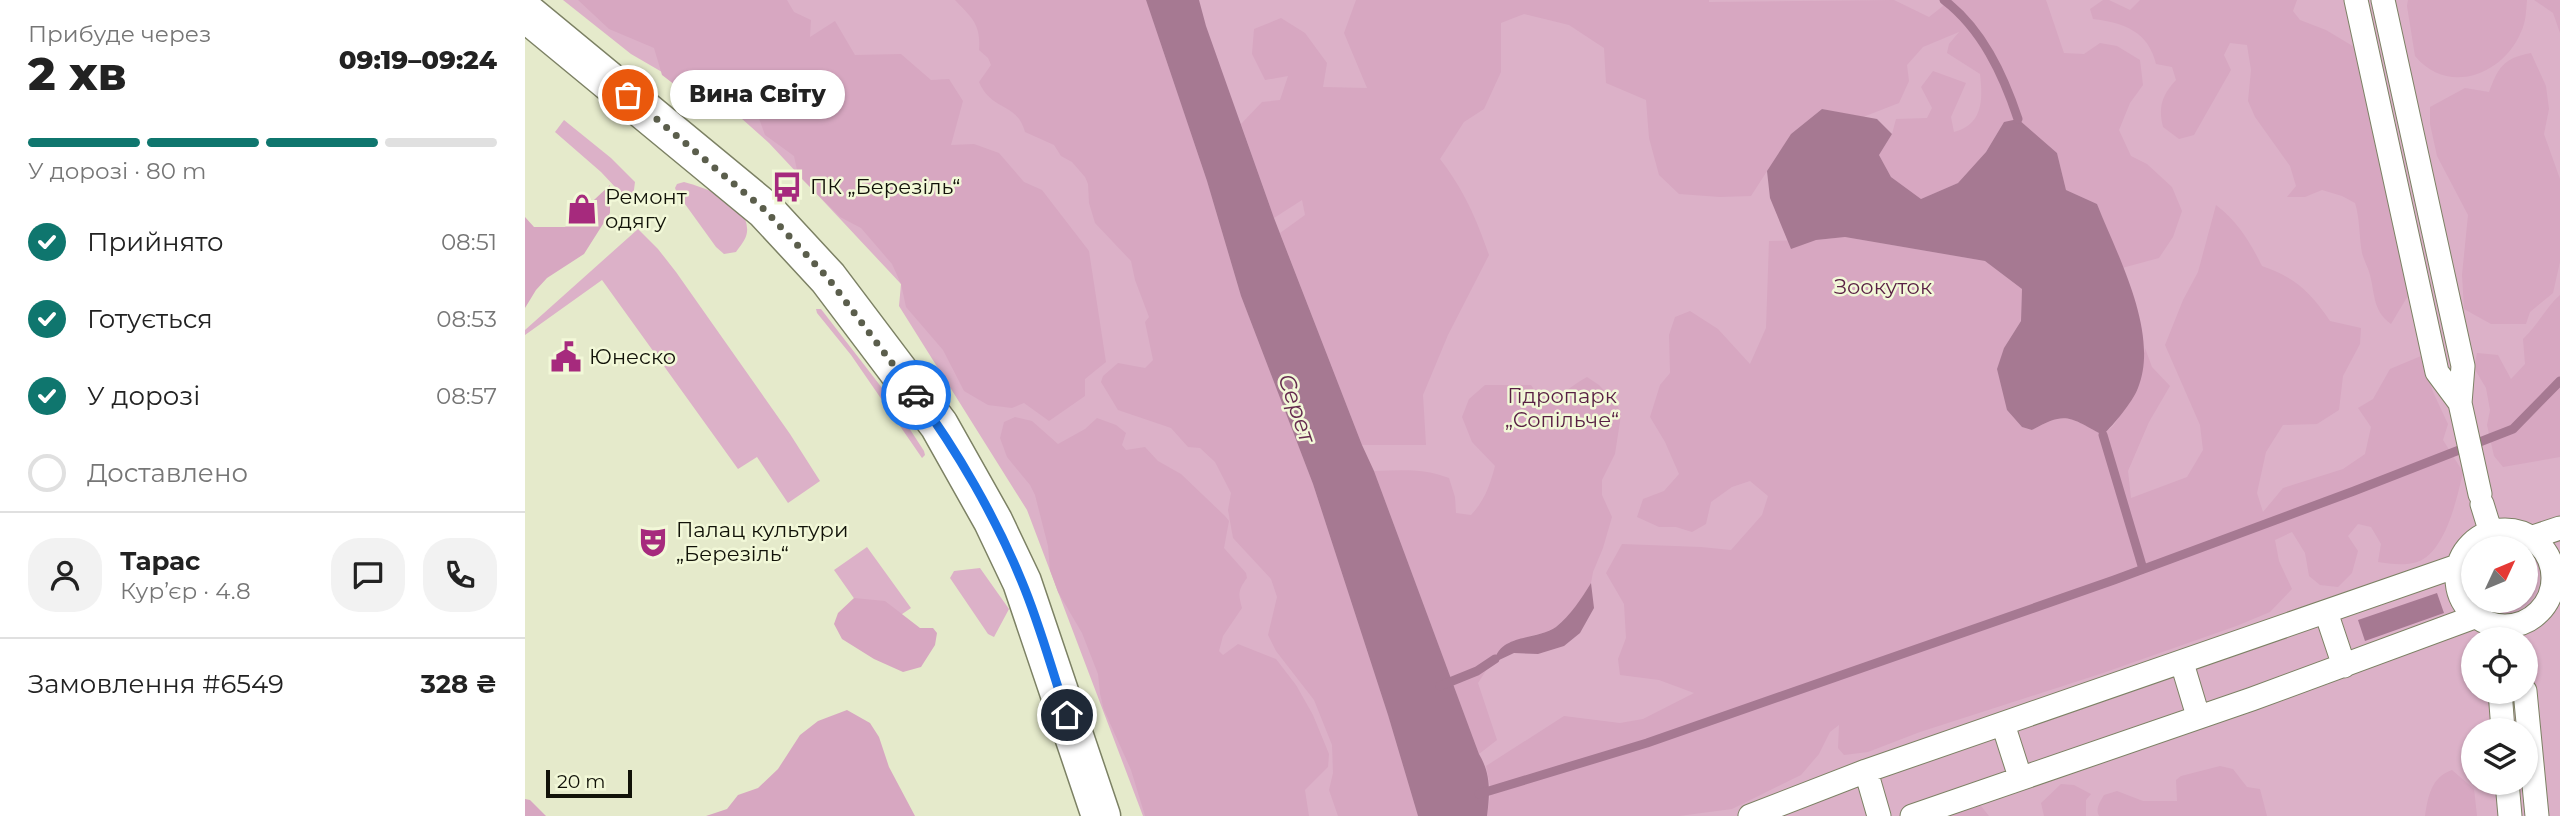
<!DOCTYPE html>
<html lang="uk">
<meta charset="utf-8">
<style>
:root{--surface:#fff;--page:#f2f2f2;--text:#222;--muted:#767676;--line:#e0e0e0;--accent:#0f766e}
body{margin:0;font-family:Montserrat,sans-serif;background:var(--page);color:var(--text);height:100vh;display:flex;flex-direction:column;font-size:26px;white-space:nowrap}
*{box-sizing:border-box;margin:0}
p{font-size:23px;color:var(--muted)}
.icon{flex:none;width:38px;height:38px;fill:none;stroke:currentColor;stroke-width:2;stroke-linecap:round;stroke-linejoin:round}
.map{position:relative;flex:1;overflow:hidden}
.sheet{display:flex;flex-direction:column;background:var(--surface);width:525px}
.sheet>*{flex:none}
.needle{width:46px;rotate:46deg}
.tools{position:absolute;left:1936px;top:536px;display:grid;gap:14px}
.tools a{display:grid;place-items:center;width:77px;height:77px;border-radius:50%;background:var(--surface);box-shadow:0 2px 5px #0004;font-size:35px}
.scale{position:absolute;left:21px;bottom:18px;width:86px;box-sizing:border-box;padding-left:7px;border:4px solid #111208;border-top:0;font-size:19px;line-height:24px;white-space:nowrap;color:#111208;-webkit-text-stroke:5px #f2f8d8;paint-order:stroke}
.pin{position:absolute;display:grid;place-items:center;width:60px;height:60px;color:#fff;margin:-30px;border:4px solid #fff;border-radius:50%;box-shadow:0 2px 7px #0007}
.courier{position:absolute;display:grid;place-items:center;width:70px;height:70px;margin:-35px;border:5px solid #1a73e8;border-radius:50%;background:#fff;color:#222;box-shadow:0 2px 9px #0007}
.bubble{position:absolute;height:49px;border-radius:24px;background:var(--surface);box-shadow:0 2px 5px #0004;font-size:23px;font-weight:800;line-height:49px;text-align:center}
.headline em{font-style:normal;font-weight:800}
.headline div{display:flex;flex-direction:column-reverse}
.headline{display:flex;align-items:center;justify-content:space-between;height:119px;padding:0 28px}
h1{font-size:46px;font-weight:800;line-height:52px}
.bar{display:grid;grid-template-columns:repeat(4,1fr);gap:10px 7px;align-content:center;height:84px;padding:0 28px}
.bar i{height:9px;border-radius:5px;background:var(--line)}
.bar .current{background:var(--accent)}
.bar p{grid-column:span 4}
.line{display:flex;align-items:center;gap:18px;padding:0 28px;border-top:2px solid var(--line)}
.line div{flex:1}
.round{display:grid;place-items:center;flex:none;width:74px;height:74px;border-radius:28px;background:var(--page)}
ol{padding:0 28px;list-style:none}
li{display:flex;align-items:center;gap:21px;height:77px}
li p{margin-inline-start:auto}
li .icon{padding:7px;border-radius:50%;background:var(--accent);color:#fff;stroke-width:4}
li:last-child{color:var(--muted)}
li i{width:38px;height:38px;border:4px solid var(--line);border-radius:50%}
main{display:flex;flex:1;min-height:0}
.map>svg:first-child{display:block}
</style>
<main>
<section class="sheet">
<div class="headline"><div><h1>2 хв</h1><p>Прибуде через</p></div><em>09:19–09:24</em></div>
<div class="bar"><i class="current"></i><i class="current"></i><i class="current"></i><i></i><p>У дорозі · 80 m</p></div>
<ol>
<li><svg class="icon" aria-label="check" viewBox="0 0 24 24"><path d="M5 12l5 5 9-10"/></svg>Прийнято<p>08:51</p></li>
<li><svg class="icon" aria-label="check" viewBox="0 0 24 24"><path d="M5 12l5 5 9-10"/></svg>Готується<p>08:53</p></li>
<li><svg class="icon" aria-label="check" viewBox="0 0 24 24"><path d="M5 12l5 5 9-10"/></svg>У дорозі<p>08:57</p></li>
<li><i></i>Доставлено</li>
</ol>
<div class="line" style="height:126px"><a class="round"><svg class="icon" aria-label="person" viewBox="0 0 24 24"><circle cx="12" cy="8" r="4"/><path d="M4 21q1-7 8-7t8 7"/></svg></a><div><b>Тарас</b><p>Кур’єр · 4.8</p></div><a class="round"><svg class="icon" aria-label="chat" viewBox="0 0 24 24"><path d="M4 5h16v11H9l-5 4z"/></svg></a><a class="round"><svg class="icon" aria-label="phone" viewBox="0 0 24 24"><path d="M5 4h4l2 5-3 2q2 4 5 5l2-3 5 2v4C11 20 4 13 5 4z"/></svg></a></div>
<div class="line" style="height:91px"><div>Замовлення #6549</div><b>328 ₴</b></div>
</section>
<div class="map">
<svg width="2035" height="816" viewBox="0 0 2035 816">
<rect width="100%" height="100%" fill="#e5eacb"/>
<path fill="#dcb1c8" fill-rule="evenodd" d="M38,0H2035V816H618L502,510L374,306L376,284L244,143L216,118L106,54ZM1948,548H2000V600H1948ZM1948,639H2000V691H1948ZM1948,730H2000V782H1948Z
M39,120L86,158L110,182L107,205L76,172L30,132Z
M159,182C181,188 225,203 222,232C221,240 215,246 211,252L199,254L191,247L152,193L150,188L152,184Z
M113,229L133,249L151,272L265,434L295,481L263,503L232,457L213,469L77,280L0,335V330Z
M291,309H296L364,397L399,451L400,455L397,458L326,355L292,313Z
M342,547L386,608L352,631L309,570Z
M455,568L484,609L469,637L463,634L425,578L429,571Z"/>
<path fill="#d7a7c1" d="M53,0H262L269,12L286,20L285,37L310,21L330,55L376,54L406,80L424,79L438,101L426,145L449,144L474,153L499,182L517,190L564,251L581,362L560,379V396L524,421L499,403L487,408L463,405L439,391L418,350L381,307L376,284L367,264L336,228L315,217L273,175L269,156L240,135L230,107L190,114L180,108L137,75L129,48L84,29Z
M430,0H621L682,181L716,296L788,484L863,715L893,816H813L804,790L808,773L807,745L789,700L751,651L743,635L752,597L746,579L708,538L703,510L706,493L690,462L675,448L663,447L646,428L593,410L576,382L578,376L593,363L620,368L628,360L620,322L624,317L610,280L606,261L570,223L564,203L563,184L560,177L547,162L536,156L529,145L500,132C492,102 467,112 454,82L466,65L463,58L454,50C456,24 447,18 430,0Z
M831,0H1184V2L1369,0L1404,17L1418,6L1417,0H1521L1539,53L1559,54L1575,43L1592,46L1615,60L1618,85L1605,103L1594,130L1606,156L1622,164L1647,187L1657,211L1648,237L1634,258L1597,268L1572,204L1541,190L1532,153L1479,122L1461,152L1433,183L1396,199L1366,177L1354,155L1367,134L1371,119L1402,118L1407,108L1396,87L1408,71L1441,83L1426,117L1429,132C1458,124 1458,100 1455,74L1422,53L1424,44L1434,32L1398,47L1382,65L1384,81L1374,103L1338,117L1297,109L1266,134L1226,196L1195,197L1154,194L1134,175L1124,138L1121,100L1081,83L1079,48L1044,25L999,14L976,23V72L959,109L939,122L915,159C939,190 951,218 964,255L923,335L898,395L901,445H837L755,233L780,215L777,200L749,218L716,124L737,102L755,100L763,76L740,80L727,54L729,29L756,18L780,33L802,63L798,87L842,88L819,33Z
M1578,0H1584L1605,10L1615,0H1772L1768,11L1775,20L1801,30L1831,48L1889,290L1881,299L1866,324C1848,311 1850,295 1845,275C1843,267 1839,261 1837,253C1834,236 1835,219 1830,203L1817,196L1797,190L1780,197H1762L1771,186L1765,166L1730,117L1723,101L1726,70L1722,45L1705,43L1699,55L1706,70L1669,135L1654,139L1638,127C1633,107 1637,95 1651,80L1647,67L1631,64C1623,31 1599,23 1568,19L1565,9Z
M1883,0H2002C2001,11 2001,22 1996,32C1978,75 1923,96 1890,56L1882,6Z
M2009,0H2035V33L2028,13Z
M2006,53L2021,86L2024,109L2019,134L2035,179V262L2028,293L2005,312L2001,324H1966L1939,309L1937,275L1943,215L1912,156L1905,124V107L1940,88L1964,92C1973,68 1978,58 2006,53Z
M85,185V213L59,254L22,278L11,290L0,308V217L9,227H40Z
M1691,205C1713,222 1725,242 1737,266C1771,278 1785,292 1805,321L1836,328L1835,344L1818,376L1814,410L1792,424L1758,425L1741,452L1732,493L1738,512L1758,488L1818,469L1840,454L1846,427L1833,408L1848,399L1865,369L1896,356L1908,392L1923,424L1918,440L1938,472C1932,499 1920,553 1892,562C1880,566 1865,564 1853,562L1856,544L1846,527L1833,524L1823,536L1833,551L1827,573L1813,587L1795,585L1784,576L1780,553L1767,532L1750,540L1754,561L1767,589L1745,612L1714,625L1578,673L1395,732L1343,752L1319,755L1313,748L1314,725L1305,732L1294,754L1276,775L1207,809L1154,816H962L966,791L961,766L1039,716L1095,723L1118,719L1169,693L1134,680L1095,675L1093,659L1101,638L1099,604L1081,573L1097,544L1176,547L1206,550L1237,515L1243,496L1225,481L1207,487L1186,502L1181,524L1167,532L1151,527H1134L1112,517L1118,499L1139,491L1154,474L1140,442L1125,417L1135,385L1145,373L1144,335L1150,317L1165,311L1193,329L1225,364L1241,328L1244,241L1291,240L1320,237L1460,261L1497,289L1496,321L1479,348L1482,410L1497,427L1507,430C1542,410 1546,418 1578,435L1588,426L1613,389L1620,348L1627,367L1645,386L1624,422L1603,471L1606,498L1662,477L1678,450L1675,425L1640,345L1658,300L1673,272Z
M2035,295V457L1978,467L1969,456L1962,425L1965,410L1961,388L1949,368L1952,353L1973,355L1986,379L2000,364L1998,339C2013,325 2021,307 2035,295Z
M1062,377L1074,385L1092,404L1096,415L1090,454L1077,480V495L1087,517L1078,548L1068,572L1066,583L1050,609L1031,627L1021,632L985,642L975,649L953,683L972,740L954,754L849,471C875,470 899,468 924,478L930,497L931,513L946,515C960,500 965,485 970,466L947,442L937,417L944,399L960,385H1006L1018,403C1034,398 1047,385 1062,377Z
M490,417L507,421L533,444L560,429L572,418L591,425L601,433L597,445L601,450L620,447L633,461L656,474L700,516L704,521L699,548L721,573L722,578C713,590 713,594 717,608L698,636L694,651L698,655L713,644L751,659L771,685L788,715L804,754L803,767L780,790L784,816H620L606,770L579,710L575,694L573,674L557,633L533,592L525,570L523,546L510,495L505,485L482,457L475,438L479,422Z
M329,598L360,601L395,628H408L412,633L410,645L396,667L378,672L349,659L317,639L309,624L313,613Z
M322,710L345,723L354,737L364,767L390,816H181L202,809L213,795L233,788L253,769L275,735L293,721Z
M1695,766L1708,769L1722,787L1735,789L1742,816H1574C1570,809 1575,802 1579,795L1592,791L1618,801H1652L1651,780L1656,776Z
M1927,770L1949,789L1952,816H1900C1903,797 1906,777 1927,770Z
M1536,784L1549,785L1566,794L1561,800V816H1519L1516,803Z
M0,799L5,800L21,816H0Z
M1434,802L1456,806L1464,816H1405Z"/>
<path fill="#a67992" d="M621,0H674L681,26L749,218L837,445L849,471L954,754C966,774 965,793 962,816H893L863,715L788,484L716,296L682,181Z
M1297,109L1352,119L1367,134L1354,155L1366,177L1396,199L1433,183L1461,152L1479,122L1493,119L1532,153L1541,190L1572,204C1592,255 1635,333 1613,388C1607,403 1589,424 1578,435C1545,418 1542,410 1507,430L1497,427L1482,410L1472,369L1479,348L1496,321L1497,289L1460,261L1320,237L1291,240L1266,249L1245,198L1242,171L1266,134Z
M1066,583L1069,608L1055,633L1039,646L1013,654L989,653L972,661L970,659C977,634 1013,640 1031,627C1046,615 1056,599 1066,583Z
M1912,593L1919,613L1840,641L1833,620Z"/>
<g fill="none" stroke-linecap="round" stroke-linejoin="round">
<path stroke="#a67992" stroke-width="9" d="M1419,0C1457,29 1478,74 1493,119
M1578,435L1618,569
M915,686L952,671L970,659
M954,794L1122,743L1589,580L1829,491L1988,429L2035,381"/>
<g stroke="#7c8164" stroke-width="25">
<path id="pedestrian" d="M1831,0L1912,372L1935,403
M1858,0L1938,366L1935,403L1955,494
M1957,504L1966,533
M1932 578a48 48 0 1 1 96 0a48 48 0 1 1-96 0Z
M2005,538L2035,528
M1801,612L1819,666
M1657,663L1673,716
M1975,691L1978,730
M2000,691L2012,816
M1478,724L1495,777
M1341,771L1354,816
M1982,782L1985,816
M1225,816L1341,771L1935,565
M1387,816L1727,699L1952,616"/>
</g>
<g stroke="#7c8164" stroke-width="41">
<path id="secondary" d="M0,12L240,210L303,278L414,425L468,521L497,582L576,816"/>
</g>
<use href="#pedestrian" stroke="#fff" stroke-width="23"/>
<use href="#secondary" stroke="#fff" stroke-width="38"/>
</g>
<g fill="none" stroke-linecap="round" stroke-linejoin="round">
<path stroke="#5b5e4c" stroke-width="7" stroke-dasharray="0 12.6" d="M103,95L240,210L303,278L391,395"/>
<path stroke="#1a73e8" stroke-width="9" d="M391,395C432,450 471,518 497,582C515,625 527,671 542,715"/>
</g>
<defs>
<g id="bus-bare" transform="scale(2.415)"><path d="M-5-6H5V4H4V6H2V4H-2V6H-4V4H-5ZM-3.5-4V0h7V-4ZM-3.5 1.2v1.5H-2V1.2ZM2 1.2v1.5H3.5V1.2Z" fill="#a62a7d" stroke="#f2f8d8" stroke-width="2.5" paint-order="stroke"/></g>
<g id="shop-bare" transform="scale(2.415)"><path d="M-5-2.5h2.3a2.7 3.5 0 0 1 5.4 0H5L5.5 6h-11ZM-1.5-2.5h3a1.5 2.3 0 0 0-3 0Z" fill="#a62a7d" stroke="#f2f8d8" stroke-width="2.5" paint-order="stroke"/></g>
<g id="civic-bare" transform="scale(2.415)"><path d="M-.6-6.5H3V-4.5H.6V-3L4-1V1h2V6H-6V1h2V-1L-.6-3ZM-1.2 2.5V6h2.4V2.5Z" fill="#a62a7d" stroke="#f2f8d8" stroke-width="2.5" paint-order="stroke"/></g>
<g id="theatre-bare" transform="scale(2.415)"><path d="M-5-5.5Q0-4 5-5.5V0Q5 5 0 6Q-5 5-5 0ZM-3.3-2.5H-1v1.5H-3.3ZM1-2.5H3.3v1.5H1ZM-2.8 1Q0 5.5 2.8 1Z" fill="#a62a7d" stroke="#f2f8d8" stroke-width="2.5" paint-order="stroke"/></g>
</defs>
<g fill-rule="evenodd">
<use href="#bus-bare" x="262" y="187"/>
<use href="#shop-bare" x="57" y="209"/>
<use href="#civic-bare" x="41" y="357"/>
<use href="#theatre-bare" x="128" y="542"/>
</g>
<g text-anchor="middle" stroke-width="5" stroke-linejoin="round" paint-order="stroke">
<g font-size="21" fill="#111208" stroke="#f2f8d8" text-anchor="start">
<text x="285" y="194">ПК „Березіль“</text>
<text x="80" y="204">Ремонт<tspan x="80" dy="24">одягу</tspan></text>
<text x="64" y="364">Юнеско</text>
<text x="151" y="537">Палац культури<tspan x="151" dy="24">„Березіль“</tspan></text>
</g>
<g font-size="21" fill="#581f43" stroke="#f2f8d8">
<text x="1358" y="294">Зоокуток</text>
<text x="1037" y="403">Гідропарк<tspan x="1037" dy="24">„Сопільче“</tspan></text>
</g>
<g font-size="23" font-style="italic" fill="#662c50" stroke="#f2f8d8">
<text transform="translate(772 408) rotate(71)" y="8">Серет</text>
</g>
</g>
</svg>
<div class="tools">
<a><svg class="needle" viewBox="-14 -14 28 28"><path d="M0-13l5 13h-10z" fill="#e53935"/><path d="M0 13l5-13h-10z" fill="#767676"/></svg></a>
<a><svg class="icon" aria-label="locate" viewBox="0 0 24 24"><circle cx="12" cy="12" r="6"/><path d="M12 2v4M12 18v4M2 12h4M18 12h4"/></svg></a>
<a><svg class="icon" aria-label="layers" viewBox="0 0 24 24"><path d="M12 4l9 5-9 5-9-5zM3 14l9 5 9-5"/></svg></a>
</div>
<div class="scale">20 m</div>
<div class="pin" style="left:103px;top:95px;background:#ea580c"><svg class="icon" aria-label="bag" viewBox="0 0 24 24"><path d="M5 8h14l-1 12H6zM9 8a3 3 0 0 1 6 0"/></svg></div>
<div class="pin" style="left:542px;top:715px;background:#1f2937"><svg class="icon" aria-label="home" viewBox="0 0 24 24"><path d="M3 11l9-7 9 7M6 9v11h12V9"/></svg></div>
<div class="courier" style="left:391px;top:395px"><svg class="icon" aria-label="car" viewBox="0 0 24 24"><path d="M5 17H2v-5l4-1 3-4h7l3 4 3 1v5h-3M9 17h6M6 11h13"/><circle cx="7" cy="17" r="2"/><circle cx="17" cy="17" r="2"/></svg></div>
<div class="bubble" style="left:145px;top:70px;width:175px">Вина Світу</div>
</div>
</main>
